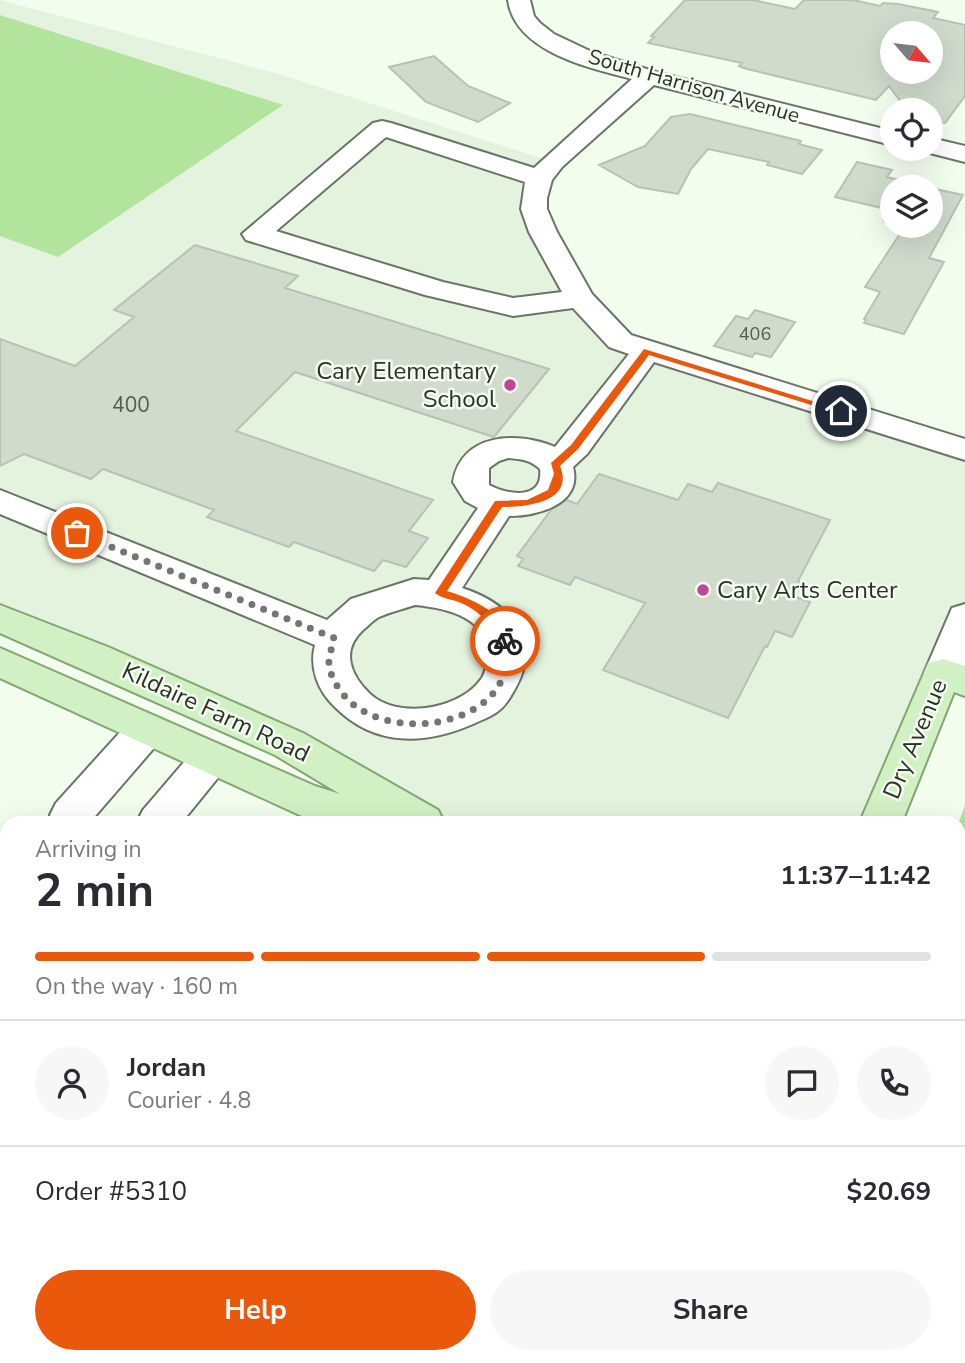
<!DOCTYPE html>
<meta charset="utf-8">
<style>
:root{--surface:#fff;--page:#f7f7f7;--text:#2b2b33;--muted:#7c7c81;--line:#e1e1e2;--accent:#ea580c}
body{margin:0;font-family:"Nunito Sans",sans-serif;background:var(--page);color:var(--text);height:100vh;display:flex;flex-direction:column;font-size:26px;white-space:nowrap}
*{box-sizing:border-box;margin:0}
p{font-size:23px;color:var(--muted)}
.icon{flex:none;width:38px;height:38px;fill:none;stroke:currentColor;stroke-width:2;stroke-linecap:round;stroke-linejoin:round}
.map{position:relative;flex:1;overflow:hidden}
.drawer{position:absolute;left:0px;top:816px;width:966px;height:548px;display:flex;flex-direction:column;background:var(--surface);border-radius:21px 21px 0 0;box-shadow:0 7px 28px #0002}
.drawer>*{flex:none}
.needle{width:46px;rotate:118deg}
.controls{position:absolute;left:880px;top:21px;display:grid;gap:14px}
.controls a{display:grid;place-items:center;width:63px;height:63px;border-radius:50%;background:var(--surface);box-shadow:0 7px 28px #0002;font-size:35px}
.pin{position:absolute;display:grid;place-items:center;width:60px;height:60px;color:#fff;margin:-30px;border:4px solid #fff;border-radius:50%;box-shadow:0 2px 7px #0007}
.courier{position:absolute;display:grid;place-items:center;width:70px;height:70px;margin:-35px;border:5px solid #ea580c;border-radius:50%;background:#fff;color:#222;box-shadow:0 2px 9px #0007}
.summary em{font-style:normal;font-weight:700}
.summary div{display:flex;flex-direction:column-reverse}
.summary{display:flex;align-items:center;justify-content:space-between;height:119px;padding:0 35px}
h1{font-size:46px;font-weight:700;line-height:52px}
.bar{display:grid;grid-template-columns:repeat(4,1fr);gap:10px 7px;align-content:center;height:84px;padding:0 35px}
.bar i{height:9px;border-radius:5px;background:var(--line)}
.bar .on{background:var(--accent)}
.bar p{grid-column:span 4}
.line{display:flex;align-items:center;gap:18px;padding:0 35px;border-top:2px solid var(--line)}
.line div{flex:1}
.round{display:grid;place-items:center;flex:none;width:74px;height:74px;border-radius:37px;background:var(--page)}
.cta{display:flex;gap:14px;margin-top:auto;padding:14px 35px}
.cta a{flex:1;height:80px;border-radius:42px;background:var(--accent);color:#fff;font-size:28px;font-weight:700;line-height:80px;text-align:center}
.cta a+a{background:var(--page);color:var(--text)}
.map>svg:first-child{display:block}
</style>
<div class="map">
<svg width="965" height="1363" viewBox="0 0 965 1363">
<rect width="100%" height="100%" fill="#f2fdee"/>
<path fill="#e4f3de" d="M0,0L279,74L553,162L534,198L611,334L965,450V617L881,822H422L0,631Z"/>
<path fill="#b3e49d" d="M0,15L283,105L58,257L0,236Z
M965,805V1127L959,1124V822Z
M965,1138V1363H895L897,1356H959V1157Z"/>
<path fill="#d0dbcc" stroke="#b8c2b4" stroke-width="2" fill-rule="evenodd" d="M685,0H753L795,9L804,0H853L880,6L883,3L898,4L938,12L933,18L965,25V96L945,123L931,120V110H907L889,86L876,100L747,69L739,66L742,63L648,43L654,37L651,36ZM892,33H931V72H892Z
M434,56L468,86L510,103L478,122L426,102L389,67Z
M690,114L801,141L799,144L822,150L802,174L767,165L769,162L708,149L691,169L678,194L638,187L599,165L645,146L671,117Z
M857,162L892,170L887,177L929,187H892V223L884,221L890,210L835,197Z
M931,188L963,195L929,258L944,262L904,334L864,323L866,320L864,319L880,292L865,287L905,226H931Z
M195,245L298,276L285,288L549,369L494,437L295,372L236,431L433,500L409,531L428,538L406,567L383,560L374,571L294,542L289,547L207,517L214,510L103,469L91,479L24,454L0,466V339L75,366L134,317L114,310Z
M755,310L795,322L771,357L755,353L752,357L714,346L736,316L748,319Z
M599,474L678,500L688,484L712,492L718,483L830,520L798,581L800,582L793,596L810,602L792,637L775,631L767,647L765,646L728,718L603,670L645,603L575,577L570,585L518,566L523,559L517,556L551,510L567,500L577,504Z"/>
<g fill="none" stroke-linecap="round" stroke-linejoin="round">
<g stroke="#6a7467" stroke-width="4">
<path id="minor" d="M508,0H530L534,16L540,23L554,34L592,52L656,72L892,131V145L654,85L562,167L552,180L547,198V209L557,232L592,294L631,335L965,439V460L654,362L587,454L573,467C583,505 536,516 509,516L462,588C507,602 543,638 516,687C511,696 506,706 497,712C490,717 481,720 473,724C425,745 375,747 335,707C318,691 309,668 315,645L0,514V490L327,620L351,599L414,579L429,580L478,508L465,501L453,482C461,433 517,431 555,447L629,354L609,347L573,308L513,316L425,295L246,240L242,234L373,123L382,121L391,123L534,168L632,79C590,68 515,52 508,0ZM386,137L525,182L521,209L529,232L562,292L513,298L443,282L276,231ZM508,458C521,459 531,460 540,469C544,501 507,495 489,485V468L499,461ZM415,605C447,608 491,618 487,658C486,668 485,676 478,683C455,710 397,719 370,694C351,676 340,651 363,630C368,626 373,620 379,617C390,612 403,609 415,605Z
M931,138L965,146V162L922,151L920,149H931Z
M965,604V665L957,683L943,687L929,683L924,673L952,608Z
M146,715L160,719L166,730L160,741L90,822H54L50,815L56,803L132,719Z
M211,742L225,747L231,758L225,769L182,822H137L143,810L197,747Z
M7,986V1053L0,1050V988Z"/>
</g>
<g stroke="#83a673" stroke-width="4">
<path id="major" d="M0,605L108,647L303,733L438,810L444,822H322L304,817L0,678V648L315,786L340,794L275,755L0,633Z
M943,659L965,666V696L954,692L902,822H860L924,673L929,663Z
M58,1356H115L112,1363H55Z"/>
</g>
<use href="#minor" fill="#fff" fill-rule="evenodd"/>
<use href="#major" fill="#d1f0c3" fill-rule="evenodd"/>
</g>
<path fill="#ea580c" d="M644,349L845,411L837,413L649,355L578,449L560,466C575,502 526,507 502,507L447,591C468,597 514,616 509,644H501C493,626 480,611 461,603C452,599 442,599 435,593L495,501L527,500L548,490L554,474L551,463L571,445Z"/>
<g fill="none" stroke-linecap="round" stroke-linejoin="round">
<path stroke="#71786f" stroke-width="7" stroke-dasharray="0 12.6" d="M77,533L334,638C333,645 330,652 329,659C328,671 335,684 342,693C386,750 524,725 505,641"/>
</g>
<g fill="#c34491" stroke="#f2fdee" stroke-width="2.5">
<circle cx="510" cy="385" r="7"/>
<circle cx="703" cy="590" r="7"/>
</g>
<g text-anchor="middle" stroke-width="5" stroke-linejoin="round" paint-order="stroke">
<g font-size="18" fill="#555b52">
<text x="755" y="340">406</text>
</g>
<g font-size="21" fill="#2c302a" stroke="#f2fdee">
<text transform="translate(694 86) rotate(16)" y="7">South Harrison Avenue</text>
</g>
<g font-size="21" fill="#555b52">
<text x="131" y="412">400</text>
</g>
<g font-size="24" fill="#2c302a" stroke="#f2fdee" text-anchor="end">
<text x="496" y="379">Cary Elementary<tspan x="496" dy="28">School</tspan></text>
<text x="717" y="598" text-anchor="start">Cary Arts Center</text>
</g>
<g font-size="24" fill="#2c302a" stroke="#f2fdee">
<text transform="translate(216 712) rotate(25)" y="8">Kildaire Farm Road</text>
<text transform="translate(915 739) rotate(-67)" y="8">Dry Avenue</text>
</g>
</g>
</svg>
<div class="controls">
<a><svg class="needle" viewBox="-14 -14 28 28"><path d="M0-13l5 13h-10z" fill="#e53935"/><path d="M0 13l5-13h-10z" fill="#7c7c81"/></svg></a>
<a><svg class="icon" aria-label="locate" viewBox="0 0 24 24"><circle cx="12" cy="12" r="6"/><path d="M12 2v4M12 18v4M2 12h4M18 12h4"/></svg></a>
<a><svg class="icon" aria-label="layers" viewBox="0 0 24 24"><path d="M12 4l9 5-9 5-9-5zM3 14l9 5 9-5"/></svg></a>
</div>
<div class="pin" style="left:77px;top:533px;background:#ea580c"><svg class="icon" aria-label="bag" viewBox="0 0 24 24"><path d="M5 8h14l-1 12H6zM9 8a3 3 0 0 1 6 0"/></svg></div>
<div class="pin" style="left:841px;top:411px;background:#1f2937"><svg class="icon" aria-label="home" viewBox="0 0 24 24"><path d="M3 11l9-7 9 7M6 9v11h12V9"/></svg></div>
<div class="courier" style="left:505px;top:641px"><svg class="icon" aria-label="bike" viewBox="0 0 24 24"><circle cx="6" cy="16" r="4"/><circle cx="18" cy="16" r="4"/><path d="M6 16l4-8h5l3 8M10 8l3 8H6M13 5h3"/></svg></div>
<section class="drawer">
<div class="summary"><div><h1>2 min</h1><p>Arriving in</p></div><em>11:37–11:42</em></div>
<div class="bar"><i class="on"></i><i class="on"></i><i class="on"></i><i></i><p>On the way · 160 m</p></div>
<div class="line" style="height:126px"><a class="round"><svg class="icon" aria-label="person" viewBox="0 0 24 24"><circle cx="12" cy="8" r="4"/><path d="M4 21q1-7 8-7t8 7"/></svg></a><div><b>Jordan</b><p>Courier · 4.8</p></div><a class="round"><svg class="icon" aria-label="chat" viewBox="0 0 24 24"><path d="M4 5h16v11H9l-5 4z"/></svg></a><a class="round"><svg class="icon" aria-label="phone" viewBox="0 0 24 24"><path d="M5 4h4l2 5-3 2q2 4 5 5l2-3 5 2v4C11 20 4 13 5 4z"/></svg></a></div>
<div class="line" style="height:91px"><div>Order #5310</div><b>$20.69</b></div>
<div class="cta"><a>Help</a><a>Share</a></div>
</section>
</div>
